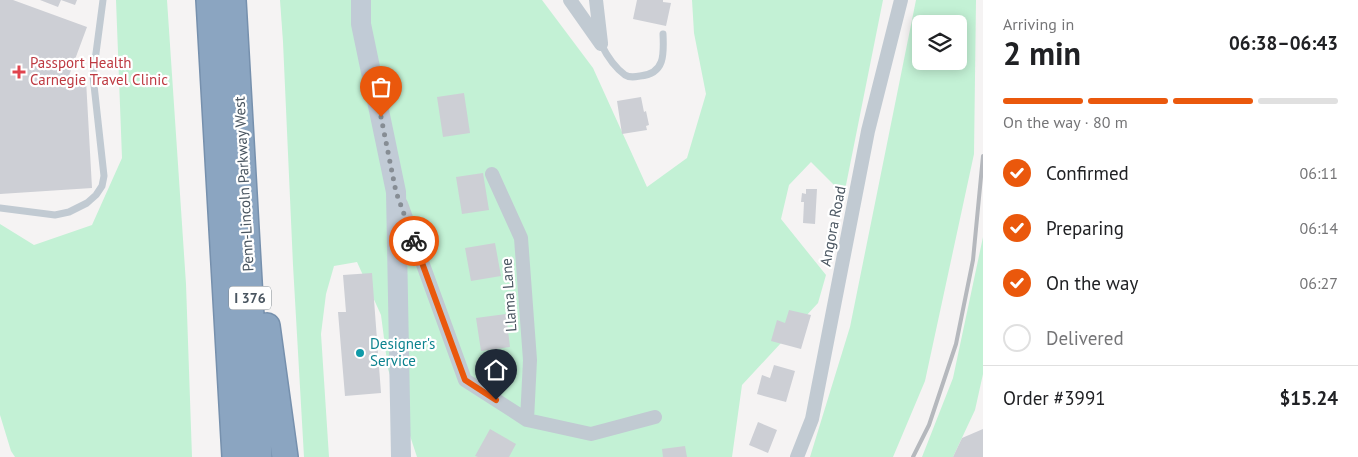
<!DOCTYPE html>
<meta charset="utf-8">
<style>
:root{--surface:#fff;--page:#f6f6f6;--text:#202124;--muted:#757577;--line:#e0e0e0;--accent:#ea580c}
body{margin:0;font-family:"PT Sans",sans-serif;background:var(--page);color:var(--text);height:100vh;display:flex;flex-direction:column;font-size:19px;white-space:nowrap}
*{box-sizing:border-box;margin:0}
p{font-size:16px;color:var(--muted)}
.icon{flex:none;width:28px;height:28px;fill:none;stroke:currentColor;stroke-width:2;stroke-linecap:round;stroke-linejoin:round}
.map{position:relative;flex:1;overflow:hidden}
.drawer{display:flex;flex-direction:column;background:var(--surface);width:375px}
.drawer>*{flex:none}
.controls{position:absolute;left:912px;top:15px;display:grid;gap:10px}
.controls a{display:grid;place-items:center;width:55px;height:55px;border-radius:8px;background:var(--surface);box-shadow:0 2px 12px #0003;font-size:25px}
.pin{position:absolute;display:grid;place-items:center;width:42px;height:42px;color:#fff;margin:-51px -21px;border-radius:50% 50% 50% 0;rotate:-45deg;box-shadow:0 0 5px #0007}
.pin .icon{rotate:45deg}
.courier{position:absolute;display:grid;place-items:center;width:50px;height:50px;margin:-25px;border:4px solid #ea580c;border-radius:50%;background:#fff;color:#222;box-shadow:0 1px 6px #0007}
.summary em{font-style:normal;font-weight:700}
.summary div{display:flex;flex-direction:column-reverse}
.summary{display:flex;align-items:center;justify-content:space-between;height:85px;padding:0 20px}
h1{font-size:32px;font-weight:700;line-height:38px}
.bar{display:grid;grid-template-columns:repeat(4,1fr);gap:8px 5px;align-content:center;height:60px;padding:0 20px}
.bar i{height:6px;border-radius:4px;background:var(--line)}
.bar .active{background:var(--accent)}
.bar p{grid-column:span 4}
.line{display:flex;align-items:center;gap:12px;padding:0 20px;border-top:1px solid var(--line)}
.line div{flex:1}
ol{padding:0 20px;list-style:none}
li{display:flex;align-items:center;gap:15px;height:55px}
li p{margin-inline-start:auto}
li .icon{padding:5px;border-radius:50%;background:var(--accent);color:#fff;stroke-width:4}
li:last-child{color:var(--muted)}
li i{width:28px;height:28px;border:2px solid var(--line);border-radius:50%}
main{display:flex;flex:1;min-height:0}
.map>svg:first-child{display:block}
</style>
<main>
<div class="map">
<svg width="983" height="457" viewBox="0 0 983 457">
<rect width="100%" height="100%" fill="#f5f3f3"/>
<path fill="#c3f1d5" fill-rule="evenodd" d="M116,0H167L186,284L192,457H15L11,451L0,415V224L34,245L92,225L122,158Z
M280,0H542L593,68L647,187L687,158L706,94L694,33L692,0H883L844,195L811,162L789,185L781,219L826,275L818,303L742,385L732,457H417L388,369L381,315L357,262L334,266L326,294L321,334L329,457H304L293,265L283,42Z
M916,0H976L974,154L925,381L893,457H810L850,327ZM921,24H959V61H921Z
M983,237V374L975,410L953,457H922L953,378Z"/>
<path fill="#cdcfd5" d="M0,0H13L87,27L67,81L86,80L92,188L0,194Z
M40,0H77L75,5L61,0L58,7Z
M637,0H663V2L671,3L666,26L633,19Z
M464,93L470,133L443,137L437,97Z
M641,97L644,112L646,111L649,125L646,126L647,130L622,134L617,101Z
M483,173L489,210L462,214L456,177Z
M806,189H817L815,224L803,223L804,202H801L802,193L806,194Z
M495,243L501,276L471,281L465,248Z
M372,273L381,393L345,396L338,312H346L343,275Z
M789,310L811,315L801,349L771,341L777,320L785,323Z
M506,314L510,347L481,351L476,318Z
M774,365L795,371L786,402L757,394L762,375L770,378Z
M758,422L777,430L768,453L749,445Z
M490,429L516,444L509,457H478L475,456Z
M983,429V457H953L962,438Z
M685,446L687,457H663L662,449Z"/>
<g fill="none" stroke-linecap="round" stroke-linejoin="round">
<g stroke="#7690ad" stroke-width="28">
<path id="highway" d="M209,0L235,457
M233,0L259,457
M267,326L285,457"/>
</g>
<path stroke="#c1cad2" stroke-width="7" d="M601,44C607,56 614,67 625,75C630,78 635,77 640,76C665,74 664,54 663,34
M0,208L55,215L69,212L87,203L96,195L102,186L104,176L93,76L103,0"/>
<path stroke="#c1cad2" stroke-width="14" d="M570,0L601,44
M596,0L601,43
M492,174L521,238L530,360L527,420
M401,204L465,380L527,420L591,434L655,417
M797,457L812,419L868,131L901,0"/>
<path stroke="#c1cbd6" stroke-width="20" d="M361,0V24L396,192L401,457"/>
<use href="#highway" stroke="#8ba5c1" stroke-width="25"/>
<path stroke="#b5b8bd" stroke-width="4" d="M913,457L929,425L956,344L973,260L983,156"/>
</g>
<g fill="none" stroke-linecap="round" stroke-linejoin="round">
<path stroke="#868d94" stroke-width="5" stroke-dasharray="0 9" d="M381,117L396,192L414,241"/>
<path stroke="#ea580c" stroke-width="6" d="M414,241L465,380L496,400"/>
</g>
<path fill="#e0444e" stroke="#fff" stroke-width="2" d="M16.5 64.5h5v5h5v5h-5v5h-5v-5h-5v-5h5z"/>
<circle fill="#0f9aa8" stroke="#fff" stroke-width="2" cx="360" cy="353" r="5"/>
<g text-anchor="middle" stroke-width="4.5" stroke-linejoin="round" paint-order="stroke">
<rect fill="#fff" stroke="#808990" stroke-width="1" x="229" y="286.5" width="42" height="23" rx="4"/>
<g font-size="14" font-weight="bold" fill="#4a5661">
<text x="250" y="303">I 376</text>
</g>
<g font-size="15" fill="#be3a42" stroke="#fff" text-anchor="start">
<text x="30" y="68">Passport Health<tspan x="30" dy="17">Carnegie Travel Clinic</tspan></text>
</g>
<g font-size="15" fill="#4a5661" stroke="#fff">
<text transform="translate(244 184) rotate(-93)" y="5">Penn-Lincoln Parkway West</text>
<text transform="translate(833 226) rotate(-79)" y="5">Angora Road</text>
<text transform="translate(509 295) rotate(-94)" y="5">Llama Lane</text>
</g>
<g font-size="15" fill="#0d838f" stroke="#fff" text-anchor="start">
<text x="370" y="349">Designer's<tspan x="370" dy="17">Service</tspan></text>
</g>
</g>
</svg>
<div class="controls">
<a><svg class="icon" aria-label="layers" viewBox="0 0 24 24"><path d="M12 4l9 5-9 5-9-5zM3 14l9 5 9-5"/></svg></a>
</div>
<div class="pin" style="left:381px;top:117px;background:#ea580c"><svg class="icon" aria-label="bag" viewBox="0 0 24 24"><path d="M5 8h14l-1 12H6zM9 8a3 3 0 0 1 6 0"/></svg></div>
<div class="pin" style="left:496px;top:400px;background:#1f2937"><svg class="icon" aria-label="home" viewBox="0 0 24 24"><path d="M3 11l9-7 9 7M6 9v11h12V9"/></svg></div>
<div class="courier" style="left:414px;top:241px"><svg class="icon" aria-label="bike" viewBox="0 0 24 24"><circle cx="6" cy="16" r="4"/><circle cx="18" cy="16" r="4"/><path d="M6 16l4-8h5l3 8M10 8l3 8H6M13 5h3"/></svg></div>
</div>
<section class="drawer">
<div class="summary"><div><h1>2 min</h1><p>Arriving in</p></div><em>06:38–06:43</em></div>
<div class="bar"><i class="active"></i><i class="active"></i><i class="active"></i><i></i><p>On the way · 80 m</p></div>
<ol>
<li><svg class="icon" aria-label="check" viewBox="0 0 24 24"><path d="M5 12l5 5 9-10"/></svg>Confirmed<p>06:11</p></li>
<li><svg class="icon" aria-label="check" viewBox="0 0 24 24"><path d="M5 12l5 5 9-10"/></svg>Preparing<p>06:14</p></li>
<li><svg class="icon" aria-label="check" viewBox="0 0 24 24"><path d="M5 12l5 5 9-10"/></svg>On the way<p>06:27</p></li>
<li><i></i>Delivered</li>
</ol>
<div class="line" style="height:65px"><div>Order #3991</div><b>$15.24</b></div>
</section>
</main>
